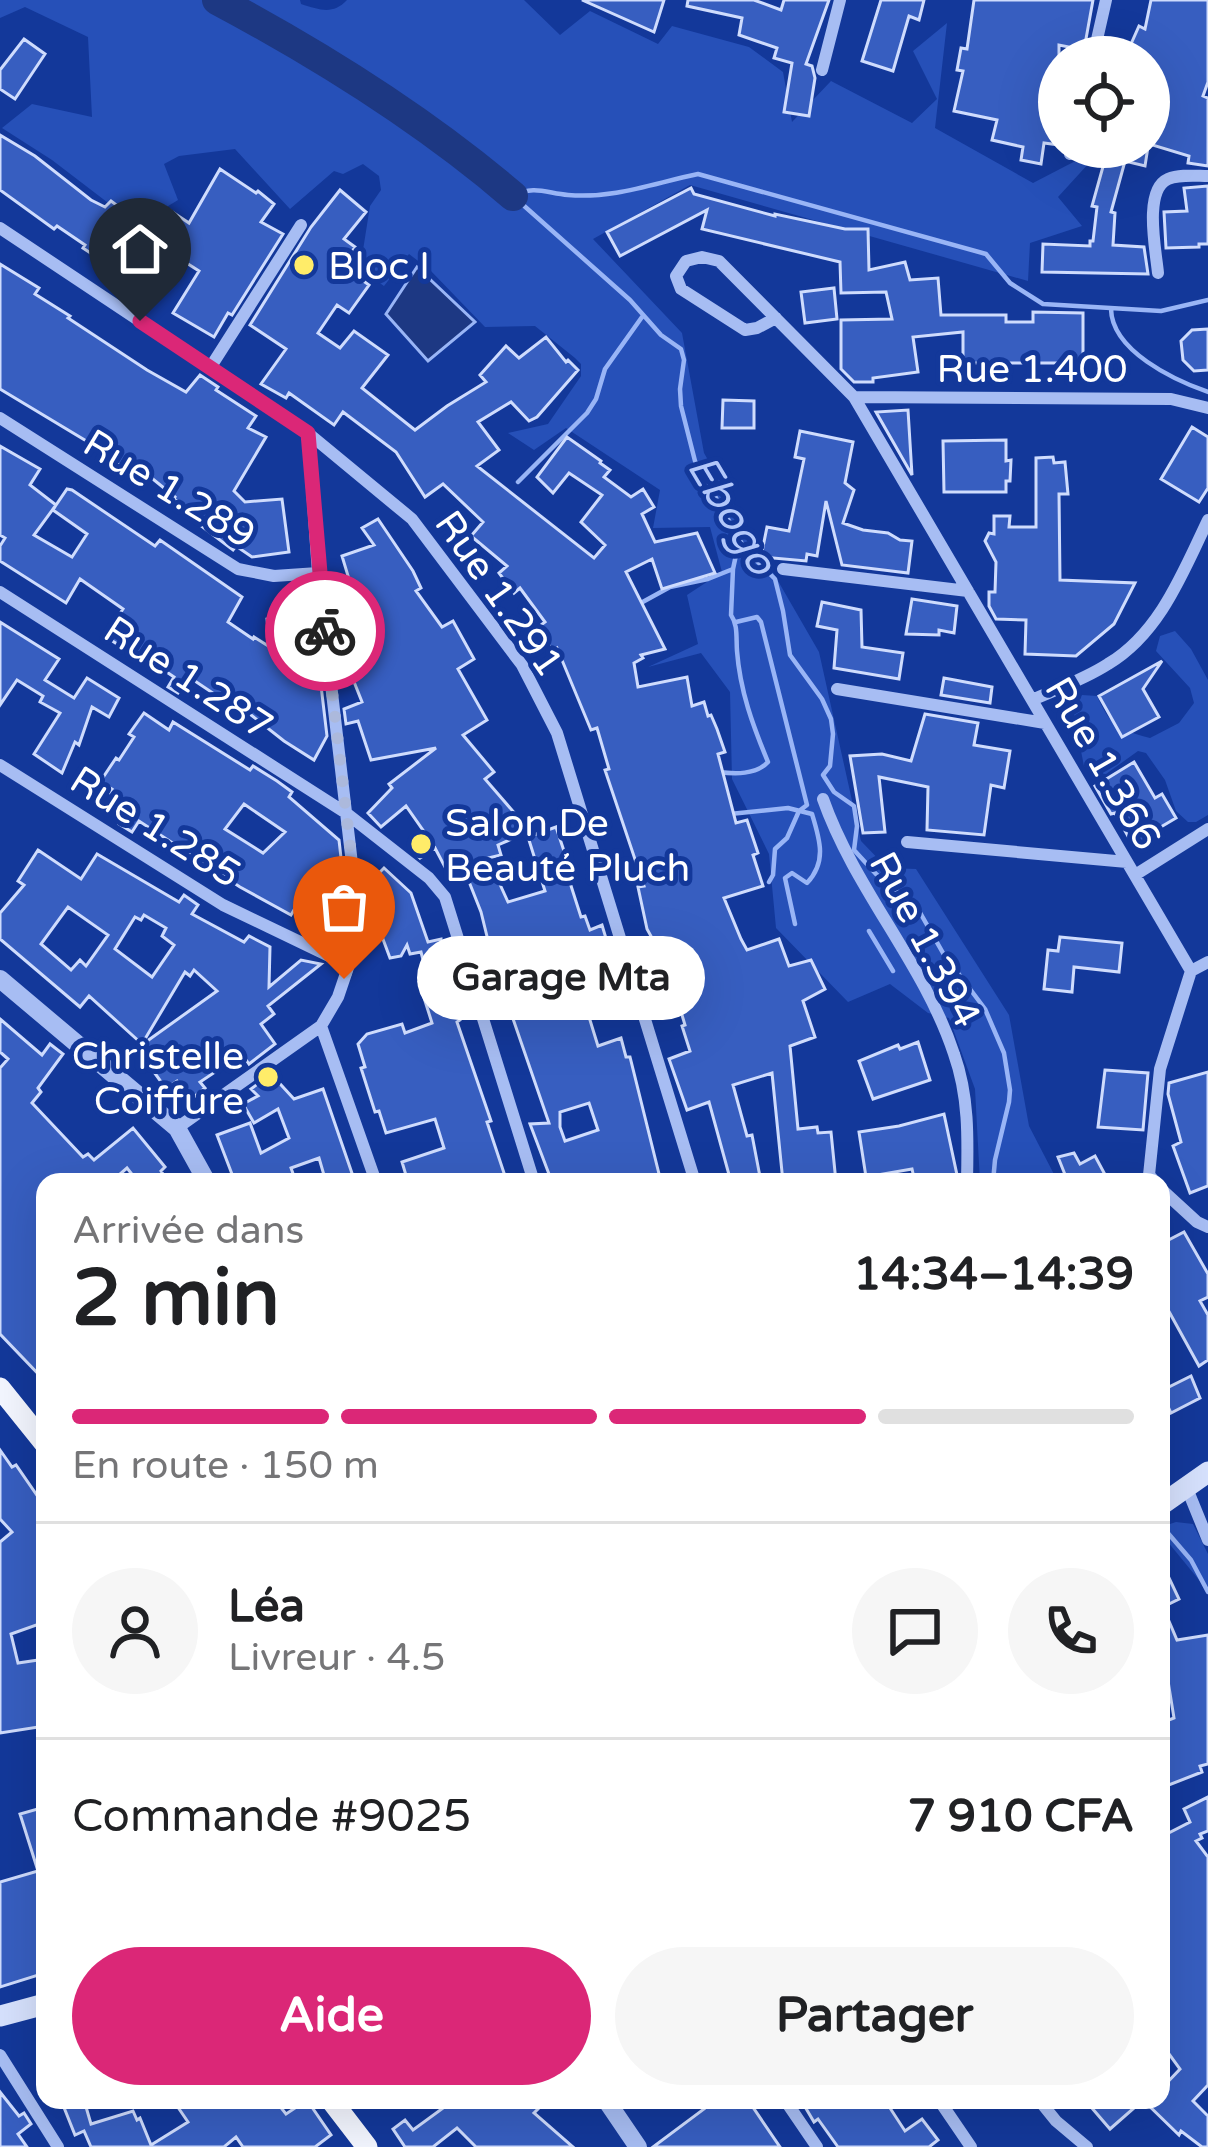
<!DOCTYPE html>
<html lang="fr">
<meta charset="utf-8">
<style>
:root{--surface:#fff;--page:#f6f6f6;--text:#202124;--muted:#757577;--line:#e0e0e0;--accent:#db2777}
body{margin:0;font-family:"Varela Round",sans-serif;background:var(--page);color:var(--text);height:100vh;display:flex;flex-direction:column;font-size:45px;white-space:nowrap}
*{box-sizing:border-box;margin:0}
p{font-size:39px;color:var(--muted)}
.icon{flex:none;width:66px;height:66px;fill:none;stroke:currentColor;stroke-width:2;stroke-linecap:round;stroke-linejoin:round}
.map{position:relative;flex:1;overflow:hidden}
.side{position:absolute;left:36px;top:1173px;width:1134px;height:936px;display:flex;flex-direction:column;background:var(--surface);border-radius:24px;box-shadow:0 12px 48px #0002}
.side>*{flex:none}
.tools{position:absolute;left:1038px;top:36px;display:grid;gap:24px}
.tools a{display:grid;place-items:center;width:132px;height:132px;border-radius:50%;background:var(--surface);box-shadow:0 12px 48px #0002;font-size:60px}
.pin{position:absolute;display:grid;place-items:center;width:102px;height:102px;color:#fff;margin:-123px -51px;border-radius:50% 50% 50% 0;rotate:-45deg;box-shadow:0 0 12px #0007}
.pin .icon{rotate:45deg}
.courier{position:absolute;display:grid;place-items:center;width:120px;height:120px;margin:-60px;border:9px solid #db2777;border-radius:50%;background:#fff;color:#222;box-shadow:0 3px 15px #0007}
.bubble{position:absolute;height:84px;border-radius:42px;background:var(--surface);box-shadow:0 12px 48px #0002;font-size:39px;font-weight:800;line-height:84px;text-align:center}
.overview em{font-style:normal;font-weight:800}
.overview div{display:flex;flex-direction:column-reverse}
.overview{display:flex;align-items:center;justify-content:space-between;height:204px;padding:0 36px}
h1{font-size:78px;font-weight:800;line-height:90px}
.bar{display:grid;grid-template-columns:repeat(4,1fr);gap:18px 12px;align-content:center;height:144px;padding:0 36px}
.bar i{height:15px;border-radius:9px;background:var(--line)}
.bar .active{background:var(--accent)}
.bar p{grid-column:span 4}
.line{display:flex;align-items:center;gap:30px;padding:0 36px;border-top:3px solid var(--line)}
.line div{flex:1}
.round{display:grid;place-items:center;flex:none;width:126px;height:126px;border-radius:63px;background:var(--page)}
.action{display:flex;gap:24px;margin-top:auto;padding:24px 36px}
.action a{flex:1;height:138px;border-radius:72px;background:var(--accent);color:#fff;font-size:48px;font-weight:800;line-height:138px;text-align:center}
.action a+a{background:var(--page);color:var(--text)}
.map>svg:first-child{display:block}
</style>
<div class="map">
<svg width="1208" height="2147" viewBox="0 0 1208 2147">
<rect width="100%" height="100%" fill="#13389a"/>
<path fill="#2650b8" d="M0,0H300L301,4C320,10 333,15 347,0H524L560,35L590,11L658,44L672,26L749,47L783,72L792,122L831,81L912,123L937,99L913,51L947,23L935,128L1033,183L1085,156L1090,162L1058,197L1082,226L1030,243L1028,281L690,185L593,239L682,333L704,453L819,652L861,841L887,868L916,869L1009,1015L1029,1126L1058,1182H980L975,1089L949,1018L928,1013L890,984L848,1002L776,928L769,854L732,779L730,692L701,653L648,667L698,644L687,595L722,572L710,527L653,528L660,490L566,428L534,450L508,433L548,424L581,376V364L575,358L535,326L485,327L430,270L409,254L384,286L360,269L370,206L381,190L379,176L363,164L343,174L334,171L290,209L235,149L179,156L164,164L178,200L137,225L52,160L2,128L32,104L92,117L88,37L25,7L0,18Z
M1175,631L1191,649L1208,680V815L1196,822H1188L1176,811L1165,780L1146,753L1138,751L1106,774L1090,772L1084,766L1074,716L1075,700L1082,695L1097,696C1111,727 1118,729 1150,738L1179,723L1194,703L1190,688L1156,651L1160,636Z
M1176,1522L1193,1524L1208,1554V1591L1167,1541L1164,1534L1167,1525Z"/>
<path fill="#1d3883" stroke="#99b5f6" stroke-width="3" d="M417,267L475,322L428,361L386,314Z"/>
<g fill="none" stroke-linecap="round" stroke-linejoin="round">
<path stroke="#99b5f6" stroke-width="4.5" d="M1111,309C1112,351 1174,380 1208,392
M518,482L587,413L596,399L605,369L642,317
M639,604L670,587L708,579L733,569
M736,622L757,617L761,622L807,805L799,811L787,838L775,849L773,875L769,882
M718,772C735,774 756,775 768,762C753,726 740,691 737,651C736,637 738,625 731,615L733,569L739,541
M730,814L788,808L812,814C820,840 827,862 807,883L792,873L785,878L795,924
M869,931L893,971
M993,1182L995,1160L1009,1102L1010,1090L1004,1053L985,1009L943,953L918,909L876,874L854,850L857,826L854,806L834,792L823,775L830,766L833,734L831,719L822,699L790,655L783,611L775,579L745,549L695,461L681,406L680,389L684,360L681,349L661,335L630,300L513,196C534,185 546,193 568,195C614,199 654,183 698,174L986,254L1010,283L1043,304L1161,311L1208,300
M1161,1525L1191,1560L1208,1592"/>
<path stroke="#1d3883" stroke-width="30" d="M217,0C322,56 423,119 513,196"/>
</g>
<path fill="#375ec0" stroke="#cfdcfd" stroke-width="3" fill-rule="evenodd" d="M582,0H664L654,32Z
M688,0H754L781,10L784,0H829L806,64L812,66L815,78L809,116L784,112L792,63L774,58L777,48L739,35L742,18L687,6Z
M881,0H924L919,20L909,16L893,71L862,61Z
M974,0H1093L1084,50L1059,45V145L1044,143L1041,164L1021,160L1023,147L992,140L997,120L954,111L963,71L957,70L961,48L967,49Z
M1151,0H1208V82L1203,96L1208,98V166L1188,163L1189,156L1149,144V57H1135L1127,53L1139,26L1145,29Z
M24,39L45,54L15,99L0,89V70Z
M0,135L35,156L91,200L105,207L111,201L122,209L113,222L137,238L116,270L83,248L85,245L57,226L54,229L0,190Z
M1113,147H1148L1145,166L1125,161L1111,212L1115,213L1113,245L1144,247L1148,274L1042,272L1043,244L1090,246V241H1093L1097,207L1092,206L1104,163L1110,165Z
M220,169L256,193L258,191L274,204L261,222L283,234L232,315L228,313L214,337L173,313L199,271L146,237L165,207L189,223Z
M1208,186V244H1199V247L1166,248L1164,212L1187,211L1184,188Z
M691,188L694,194L775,216V214L845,229H868L869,270L905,262L910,280L938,278L941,315H1006V322H1033V312L1083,313V363H963V332L913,337L918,372L873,378V382H854L841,369V320L892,319L886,292L841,293L840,262L702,229L707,210L620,256L607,232Z
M340,190L366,212L344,239L355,247L343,266L369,285L349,313L337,305L318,333L340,348L354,331L388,355L362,388L415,430L447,406L486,382L480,375L506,346L519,358L546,337L566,362L568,360L578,370L537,417L529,421L511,402L478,422L499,450L477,466L594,558L605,545L581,522L602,495L569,473L553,493L537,477L567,437L601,461L600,463L610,470L604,477L631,497L643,489L654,507L642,514L655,542L697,533L715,573L662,589L652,559L626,572L665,649L641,655L643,658L634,663L638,687L687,677L692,706L704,702L708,716L711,715L717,729L725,752L718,754L736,823L747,820L758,853L753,855L763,886L724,898L741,939L747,950L779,939L789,966L811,960L825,989L803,1001L815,1037L790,1046L798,1129L817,1127L818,1133L831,1132L836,1182H783L772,1073L733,1085L747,1136L752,1135L761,1182H731L709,1102L687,1110L669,1059L690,1051L682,1026L685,1025L667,965L647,929L638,887L644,886L605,770L609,769L597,728L591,730L557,648L553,651L537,628L545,622L520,588L514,593L499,573L507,566L471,536L483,522L443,484L425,497L396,452L343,412L334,425L289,393L286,398L261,384L286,349L250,325L311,227Z
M0,264L39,288L35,294L70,316L68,318L147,370L186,392L200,375L218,387L216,390L256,416L248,428L266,437L234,491L245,502L282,499L289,552L252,557L236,546L233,550L196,522L200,517L174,499L175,497L148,475L146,477L128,464L124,469L98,448L0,389Z
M834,288L837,319L805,323L801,292Z
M1208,329V370L1194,371L1183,360L1181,341L1192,330Z
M723,400L754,401V428H722Z
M908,410L912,475L876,412Z
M1192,427L1208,437V488L1199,502L1161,479Z
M800,431L853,442L845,483L854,490L843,523L863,530L888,533L900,540L912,541L908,573L842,565L826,501L817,556L807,554L806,561L761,557L767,527L789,531L804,459L795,457Z
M1006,440V461L1011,460L1010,481H1006V492H944L943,441Z
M0,446L40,469L30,485L56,505L67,489L72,490L155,546L160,540L242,597L228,622L253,639L254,637L270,647L267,619L294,616L304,675L320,677L327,736L314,760L284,741L246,711L244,714L189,677L178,693L168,687L174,677L125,644L123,648L105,636L123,609L80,579L66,603L0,561V546L5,538L0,535ZM56,505L53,510L87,534L72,557L34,535Z
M1053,457L1054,463L1065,462L1068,494H1059L1060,580L1135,583L1114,624L1076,656L1025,654L1026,620L996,619L989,606V592H995L996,562L985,541L989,533L994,534V516H1010L1009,527H1036V458Z
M378,519L413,571L421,588L416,591L442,627L453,621L474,659L458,669L487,720L463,735L494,772L485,779L530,831L498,845L501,855L488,858L508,902L545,891L528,837L556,827L569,866L565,867L581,917L585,916L590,930L602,925L611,955L603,958L611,983L581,991L598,1046L621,1038L626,1057H630L661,1182H552L530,1124L549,1123L511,1013L506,1015L501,998L580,974L573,952L496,973L481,912L462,864L446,869L435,848L420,858L417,855L412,847L427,836L406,806L381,827L368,813L392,788L389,784L436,748L371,760L358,721L346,724L344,709L362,702L339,644L345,643L339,602L355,599L342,556L374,545L362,528ZM589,1103L598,1130L565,1141L560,1127V1112Z
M912,599L957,606L954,633L939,630V635L906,634Z
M822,602L861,610L862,647L903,653L899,679L834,668L837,630L817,626Z
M0,622L59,659L45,680L74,698L87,678L119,698L109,717L92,707L79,745L75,742L62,773L34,754L60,713L40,702L43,696L17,680L0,705Z
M1162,661L1143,689L1159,717L1122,737L1099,696Z
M944,678L992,687L990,703L941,695Z
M144,713L169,730L173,722L250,770L253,766L277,781L292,792L289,797L339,840L345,893L340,892L332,924L328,926L294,910L291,915L240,887L139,821L132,832L119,824L131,806L110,793L112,789L100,782L116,758L119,760L134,737L129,734ZM244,804L285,832L263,853L225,829Z
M925,714L978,723L974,745L1010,751L1004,788L991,785L984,835L927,830L928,787L879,777L885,832L863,833L850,756L882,754L911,761Z
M1134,762L1155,798L1162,794L1176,818L1149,834L1151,837L1134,847L1115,813L1111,814L1095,786Z
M38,850L81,879L97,854L179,902L184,895L198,905L192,914L244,942L249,936L270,947L269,987L301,960L321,964L268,1006L274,1014L261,1024L275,1044L249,1064L242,1054L200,1082L205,1088L190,1100L177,1081L170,1086H164L141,1054L148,1049L143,1044L217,991L194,970L190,976L185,972L142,1044L89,996L80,1007L0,939V913L24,885L18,881ZM68,907L108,935L86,966L80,960L71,970L41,944ZM144,915L166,928L162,936L174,945L152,977L115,949L135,917L141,920Z
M384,868L411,893L428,942L441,939L442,964L460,1020L457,1022L491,1121L487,1122L507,1182H408L402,1162L444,1148L435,1119L386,1133L379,1111L375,1112L361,1068L365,1067L358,1044L367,1034L402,1024L405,1033L432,1023L419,982L428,979L421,952L410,954L407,945L401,956L390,958L374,915L369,917L365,887Z
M1060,937L1122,943L1119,972L1074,967L1072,992L1044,989L1048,950L1058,951Z
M0,1019L42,1055L50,1044L63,1054L38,1088L41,1092L32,1103L83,1157L88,1154L94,1160L133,1128L165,1167L161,1171L168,1182H138L127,1168L111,1182H45V1381L0,1334V1068L8,1059L0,1052Z
M918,1042L930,1080L873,1099L859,1061L898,1045L900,1049Z
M1105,1070L1148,1073L1143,1130L1098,1127Z
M1208,1072V1186L1190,1193L1173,1146L1181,1142L1168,1094L1169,1083Z
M271,1074L294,1099L323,1089L355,1182H326L319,1158L291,1168L296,1182H235L217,1135L250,1123L261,1153L289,1138L278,1109L254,1123L243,1104L258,1096L251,1089Z
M944,1114L957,1175L930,1182H915L912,1169L866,1177L859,1132L899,1126Z
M1074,1153L1080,1164L1095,1156L1109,1182H1068L1058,1157Z
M1184,1232L1208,1274V1297L1200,1301L1208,1315V1360L1199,1366L1161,1297V1244Z
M1191,1376L1200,1398L1171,1413L1161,1391Z
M0,1450L12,1467L16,1465L45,1507V1622L11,1634L18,1663L45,1659V1726L0,1733V1542L12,1532L0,1519Z
M1161,1561L1179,1599L1163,1607L1177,1640L1208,1635V1764L1200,1766L1202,1772L1161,1788V1723L1174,1718L1168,1681L1161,1664Z
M1208,1797V1831L1200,1834L1202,1838L1196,1841L1208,1857V2085L1193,2101L1208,2116V2147H1202L1181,2131L1179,2135L1143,2100L1110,2129L1085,2100H1161V2089L1180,2069L1161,2043V1837L1190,1822L1184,1809Z
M41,1808L45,1820V1973L0,1987V1882L38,1871L20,1814Z
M0,2092L19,2116L24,2113L31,2124L18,2134L27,2147H0Z
M61,2100H84L91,2124L133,2111L137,2120L140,2118L151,2145L188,2122L173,2100H275L286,2114L307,2100L331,2135L315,2147H243L236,2137L224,2147H91L84,2131L75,2135Z
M454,2100H547L534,2113L573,2147H476L457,2128L433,2147H405L393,2129L405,2120L413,2130Z
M698,2100H748L780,2147H653L704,2109Z
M801,2100H902L890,2108L905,2131L922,2119L938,2140L929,2147H838L818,2119L814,2122Z"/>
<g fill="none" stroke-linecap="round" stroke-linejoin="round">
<path stroke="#a7bdf3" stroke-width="12" d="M1093,57L1106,0
M822,70L840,0
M1070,154L1072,147
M0,228L308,433L412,519L522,665L557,733L695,1182
M1158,273C1156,251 1143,190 1168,179C1180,174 1196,176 1208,176
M776,318L757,328L745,330L681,289L676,276L686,261L702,257L719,261L854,397L1191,971L1160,1069L1149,1175L1155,1182
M210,368L301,225
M854,397L1171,399L1208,408
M0,418L238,569L274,576L318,573
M783,569L968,591
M0,592L346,813L429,878L445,897L534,1182
M837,689L1045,723
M1032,700C1057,689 1085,679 1108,664C1160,633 1183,572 1208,520
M0,765L223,905L348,965
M823,799C855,890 925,965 954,1054C969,1096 968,1138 967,1182
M907,842L1127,862
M1135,875L1208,829
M1191,971L1208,962
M321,1026L376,1182
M177,1128L321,1026L338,997L360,932L318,573L308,433
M1161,1189L1197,1222L1208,1227
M1186,1486L1208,1540
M0,2055L58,2147
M785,2100L817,2147
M939,2100L971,2147
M1039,2100L1056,2121L1087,2147"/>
<path stroke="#a7bdf3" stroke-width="18" d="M0,979L177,1128L207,1182
M606,2100L638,2147"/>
<path stroke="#d6e1fd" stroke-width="21" d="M1161,1505L1208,1472
M0,2016L45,2004"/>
<path stroke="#f3f6ff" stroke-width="21" d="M0,1388L45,1444
M331,2100L367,2147"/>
</g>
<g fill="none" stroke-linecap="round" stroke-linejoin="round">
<path stroke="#acb9dc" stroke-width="12" stroke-dasharray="0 21.6" d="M325,631L360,932L344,979"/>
<path stroke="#db2777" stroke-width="15" d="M140,321L308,433L325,631"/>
</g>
<g fill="#ffec69" stroke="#13389a" stroke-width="4.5">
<circle cx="304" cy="265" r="12"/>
<circle cx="421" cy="844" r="12"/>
<circle cx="268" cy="1077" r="12"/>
</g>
<g text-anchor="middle" stroke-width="10" stroke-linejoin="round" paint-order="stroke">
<g font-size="39" fill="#fff" stroke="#13389a" text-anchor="start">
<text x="328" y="279">Bloc I</text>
<text x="445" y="836">Salon De<tspan x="445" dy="45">Beauté Pluch</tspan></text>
<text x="244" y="1069" text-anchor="end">Christelle<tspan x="244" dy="45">Coiffure</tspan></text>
</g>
<g font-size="39" fill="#fff" stroke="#13389a">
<text x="1032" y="382">Rue 1.400</text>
<text transform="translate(170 488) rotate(31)" y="14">Rue 1.289</text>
<text transform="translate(500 593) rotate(55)" y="14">Rue 1.291</text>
<text transform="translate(189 677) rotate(33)" y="14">Rue 1.287</text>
<text transform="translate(1104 763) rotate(60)" y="14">Rue 1.366</text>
<text transform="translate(156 826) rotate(32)" y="14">Rue 1.285</text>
<text transform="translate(926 939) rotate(62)" y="14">Rue 1.394</text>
</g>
<g font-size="42" font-style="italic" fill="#b3c8fa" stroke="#13389a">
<text transform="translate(733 514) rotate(59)" y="15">Ebogo</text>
</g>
</g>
</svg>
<div class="tools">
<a><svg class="icon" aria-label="locate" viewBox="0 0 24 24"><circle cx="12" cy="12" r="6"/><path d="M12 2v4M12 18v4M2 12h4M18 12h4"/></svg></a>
</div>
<div class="pin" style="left:344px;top:979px;background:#ea580c"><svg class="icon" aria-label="bag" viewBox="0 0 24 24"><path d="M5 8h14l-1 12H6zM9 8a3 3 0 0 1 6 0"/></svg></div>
<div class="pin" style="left:140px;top:321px;background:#1f2937"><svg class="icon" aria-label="home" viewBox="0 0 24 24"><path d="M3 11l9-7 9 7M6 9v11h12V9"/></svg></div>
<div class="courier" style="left:325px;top:631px"><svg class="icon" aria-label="bike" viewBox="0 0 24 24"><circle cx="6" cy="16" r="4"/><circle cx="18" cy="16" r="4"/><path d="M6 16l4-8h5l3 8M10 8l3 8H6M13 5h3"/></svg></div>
<div class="bubble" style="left:417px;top:936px;width:288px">Garage Mta</div>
<section class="side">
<div class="overview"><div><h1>2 min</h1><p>Arrivée dans</p></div><em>14:34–14:39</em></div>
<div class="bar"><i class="active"></i><i class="active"></i><i class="active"></i><i></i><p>En route · 150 m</p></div>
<div class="line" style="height:216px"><a class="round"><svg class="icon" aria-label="person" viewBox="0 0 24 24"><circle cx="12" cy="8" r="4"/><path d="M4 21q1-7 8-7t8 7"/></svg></a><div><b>Léa</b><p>Livreur · 4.5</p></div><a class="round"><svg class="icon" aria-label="chat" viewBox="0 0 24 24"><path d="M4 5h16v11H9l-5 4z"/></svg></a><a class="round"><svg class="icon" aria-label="phone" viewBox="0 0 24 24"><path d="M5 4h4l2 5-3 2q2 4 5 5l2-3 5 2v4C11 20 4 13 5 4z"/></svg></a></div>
<div class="line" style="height:156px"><div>Commande #9025</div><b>7 910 CFA</b></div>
<div class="action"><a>Aide</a><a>Partager</a></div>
</section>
</div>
